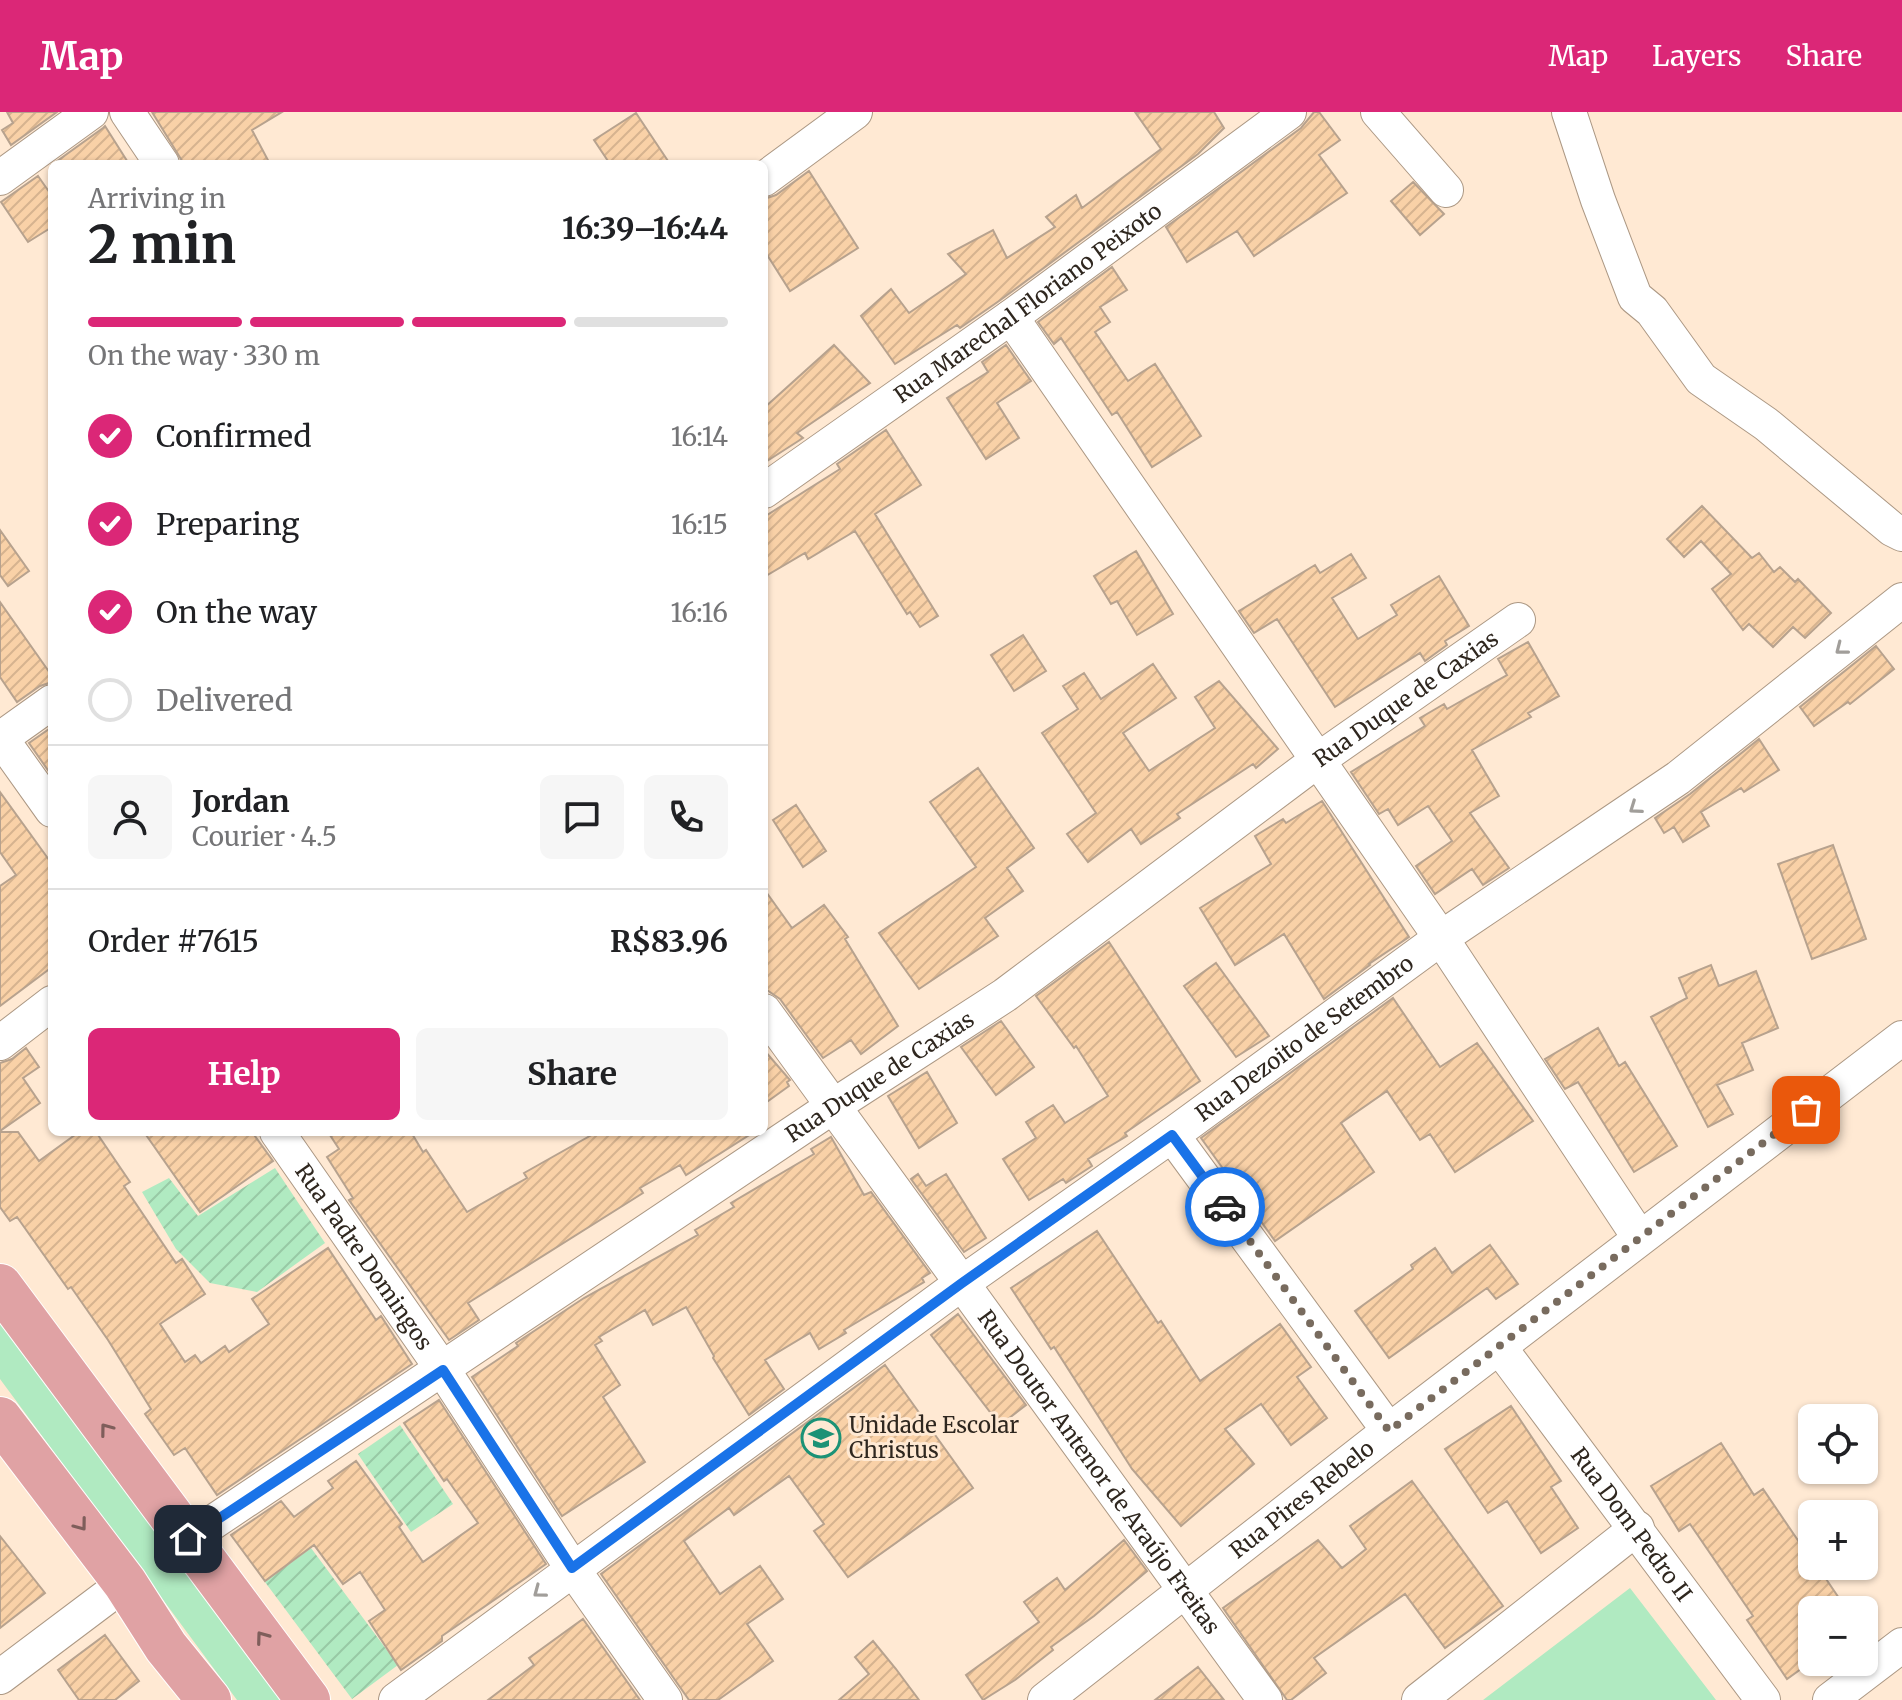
<!DOCTYPE html>
<meta charset="utf-8">
<style>
:root{--surface:#fff;--page:#f6f6f6;--text:#202124;--muted:#757577;--line:#e0e0e0;--accent:#db2777}
body{margin:0;font-family:Merriweather,serif;background:var(--page);color:var(--text);height:100vh;display:flex;flex-direction:column;font-size:30px;white-space:nowrap}
*{box-sizing:border-box;margin:0}
p{font-size:26px;color:var(--muted)}
.icon{flex:none;width:44px;height:44px;fill:none;stroke:currentColor;stroke-width:2;stroke-linecap:round;stroke-linejoin:round}
.map{position:relative;flex:1;overflow:hidden}
.sheet{position:absolute;left:48px;top:48px;width:720px;height:976px;display:flex;flex-direction:column;background:var(--surface);border-radius:12px;box-shadow:0 2px 6px #0004}
.sheet>*{flex:none}
.fabs{position:absolute;left:1798px;top:1292px;display:grid;gap:16px}
.fabs a{display:grid;place-items:center;width:80px;height:80px;border-radius:12px;background:var(--surface);box-shadow:0 2px 6px #0004;font-size:40px}
.pin{position:absolute;display:grid;place-items:center;width:68px;height:68px;color:#fff;margin:-34px;border-radius:16px;box-shadow:0 4px 12px #0006}
.courier{position:absolute;display:grid;place-items:center;width:80px;height:80px;margin:-40px;border:6px solid #1a73e8;border-radius:50%;background:#fff;color:#222;box-shadow:0 2px 10px #0007}
.head em{font-style:normal;font-weight:700}
.head div{display:flex;flex-direction:column-reverse}
.head{display:flex;align-items:center;justify-content:space-between;height:136px;padding:0 40px}
h1{font-size:52px;font-weight:700;line-height:60px}
.bar{display:grid;grid-template-columns:repeat(4,1fr);gap:12px 8px;align-content:center;height:96px;padding:0 40px}
.bar i{height:10px;border-radius:6px;background:var(--line)}
.bar .on{background:var(--accent)}
.bar p{grid-column:span 4}
.line{display:flex;align-items:center;gap:20px;padding:0 40px;border-top:2px solid var(--line)}
.line div{flex:1}
.round{display:grid;place-items:center;flex:none;width:84px;height:84px;border-radius:12px;background:var(--page)}
ol{padding:0 40px;list-style:none}
li{display:flex;align-items:center;gap:24px;height:88px}
li p{margin-inline-start:auto}
li .icon{padding:8px;border-radius:50%;background:var(--accent);color:#fff;stroke-width:4}
li:last-child{color:var(--muted)}
li i{width:44px;height:44px;border:4px solid var(--line);border-radius:50%}
.cta{display:flex;gap:16px;margin-top:auto;padding:16px 40px}
.cta a{flex:1;height:92px;border-radius:12px;background:var(--accent);color:#fff;font-size:32px;font-weight:700;line-height:92px;text-align:center}
.cta a+a{background:var(--page);color:var(--text)}
header{display:flex;align-items:center;gap:48px;box-sizing:border-box;height:112px;padding:0 40px;background:var(--accent);color:#fff}
header strong{font-size:38px}
nav{display:flex;gap:44px;margin-inline-start:auto;font-size:28px}
.map>svg:first-child{display:block}
</style>
<header>
<strong>Map</strong>
<nav><a>Map</a><a>Layers</a><a>Share</a></nav>
</header>
<div class="map">
<svg width="1902" height="1588" viewBox="0 0 1902 1588">
<defs>
<pattern id="garden-furrows" width="10" height="10" patternUnits="userSpaceOnUse" patternTransform="scale(2)"><rect width="10" height="10" fill="#b0eac1"/><path d="M-1 1l2-2M0 10L10 0M9 11l2-2" fill="none" stroke="#98c9a5"/></pattern>
<pattern id="building-hatch" width="6" height="6" patternUnits="userSpaceOnUse" patternTransform="scale(2)"><rect width="6" height="6" fill="#f9d1a7"/><path d="M-1 1l2-2M0 6l6-6M5 7l2-2" fill="none" stroke="#d6b38f"/></pattern>
</defs>
<rect width="100%" height="100%" fill="#ffe9d3"/>
<path fill="#b0eac1" d="M0,1194L291,1588H237L0,1267Z
M1630,1476L1716,1588H1483Z"/>
<path fill="url(#garden-furrows)" d="M275,1056L325,1131L257,1180L210,1171L176,1137L142,1080L169,1066L198,1104Z
M400,1313L453,1392L411,1420L358,1342Z
M311,1436L398,1553L352,1587L265,1470Z"/>
<path fill="url(#building-hatch)" stroke="#b7a28e" stroke-width="2" d="M7,0H57L11,33L2,18L13,11Z
M152,0H282L252,18L270,52H184Z
M1135,0H1214L1224,16L1198,42L999,189L960,216L957,213L895,252L861,204L891,177L909,201L966,162L948,142L993,118L1007,146L1055,115L1046,105L1076,83L1082,96L1161,37Z
M1314,0H1319L1340,28L1319,43L1347,81L1254,144L1237,119L1187,150L1166,115L1301,16Z
M636,1L670,52H610L594,28Z
M105,14L129,52H53L103,16Z
M809,59L858,136L790,179L764,138V87L776,83Z
M38,64L52,84V115L28,130L1,90Z
M1413,70L1444,102L1420,123L1391,89Z
M1112,155L1127,178L1100,195L1110,210L1095,220L1128,269L1155,252L1201,324L1152,355L1117,300L1112,303L1061,226L1054,232L1038,210Z
M834,233L870,271L797,321L803,326L764,351V296Z
M1006,233L1031,269L997,291L1019,326L986,347L947,286L988,260L982,250Z
M886,318L921,373L875,402L938,504L920,515L910,500L907,502L855,419L808,447L805,441L764,465V405L840,357L837,352Z
M1702,394L1752,446L1759,441L1774,460L1780,455L1795,470L1798,467L1831,501L1805,526L1793,515L1773,535L1749,512L1743,518L1712,477L1731,462L1701,429L1684,445L1667,427Z
M0,418L29,459L8,474L0,463Z
M1136,439L1173,502L1137,523L1117,489L1111,492L1094,464Z
M1351,442L1366,466L1332,486L1358,527L1397,503L1391,493L1439,464L1469,514L1445,529L1447,533L1425,549L1420,541L1335,595L1277,507L1254,521L1239,499L1315,453L1320,461Z
M0,490L52,564V570L40,574L17,590L0,565Z
M1023,523L1046,559L1014,579L991,543Z
M1528,530L1559,584L1528,601L1531,605L1472,638L1499,684L1470,701L1509,756L1483,773L1472,757L1435,782L1416,754L1452,729L1428,694L1398,713L1388,697L1379,702L1351,660L1425,614L1420,606L1444,592L1447,597L1507,563L1498,547Z
M1876,534L1894,557L1850,592L1848,590L1814,614L1800,595Z
M1153,552L1176,586L1123,621L1149,659L1215,616L1195,585L1219,569L1278,637L1256,656L1253,652L1177,702L1180,706L1141,732L1131,717L1088,750L1067,722L1096,701L1042,621L1078,597L1063,574L1084,561L1101,587Z
M52,615V664L29,631Z
M1759,627L1779,658L1744,680L1741,676L1701,700L1709,714L1683,730L1674,715L1664,721L1655,706L1690,682Z
M978,656L1034,736L1007,756L1023,779L985,806L998,824L919,877L879,821L976,755L930,690Z
M0,680L52,752V855L0,894V774L16,763L0,740Z
M1322,689L1409,825L1369,852L1370,853L1324,887L1284,822L1235,853L1200,796L1271,752L1255,724L1283,707L1286,711Z
M796,693L826,739L803,755L773,708Z
M1833,733L1866,827L1812,847L1778,752Z
M764,777L792,816L824,793L848,825L845,827L898,914L861,942L851,928L823,946L780,887L764,876Z
M1109,830L1200,969L1125,1021L1127,1024L1088,1047L1092,1054L1066,1071L1063,1067L1029,1088L1003,1047L1036,1026L1026,1010L1053,993L1065,1011L1108,984L1076,934L1074,936L1036,884Z
M1216,851L1269,924L1236,945L1184,874Z
M1711,853L1719,874L1756,859L1778,916L1742,931L1753,958L1717,973L1733,1002L1708,1015L1651,905L1687,886L1679,866Z
M1393,886L1440,955L1477,931L1533,1009L1455,1060L1430,1022L1420,1028L1387,979L1341,1011L1374,1060L1275,1129L1201,1026Z
M1001,909L1034,955L996,983L961,935Z
M1598,916L1619,954L1625,950L1677,1034L1634,1060L1578,970L1565,977L1545,947Z
M26,936L39,955L23,966L40,991L0,1019V951L12,947Z
M764,938L790,968L787,970L789,974L764,992Z
M927,960L957,1011L919,1036L888,984Z
M0,1020H18L39,1049L79,1020H96L130,1070L124,1074L176,1151L182,1147L205,1182L160,1212L185,1250L195,1243L201,1251L225,1234L229,1240L269,1212L252,1187L328,1136L376,1208L381,1204L412,1252L217,1383L185,1336L174,1343L145,1302L151,1297L108,1228L71,1175L68,1177L17,1105L10,1109L0,1095Z
M144,1020H252L273,1049L200,1100Z
M328,1020H411L423,1040L426,1038L467,1100L527,1066L524,1061L597,1020H754L686,1063L680,1053L640,1076L643,1081L468,1191L479,1208L449,1228L349,1088L353,1086L327,1045L339,1037Z
M831,1025L864,1083L871,1080L930,1161L922,1166L924,1170L844,1218L846,1221L819,1237L810,1221L765,1248L784,1277L749,1303L713,1246L714,1244L686,1195L653,1213L645,1198L599,1225L602,1229L595,1233L620,1273L603,1285L645,1350L562,1404L472,1265L518,1234L516,1231L584,1186L698,1123L695,1118L734,1095L731,1091L814,1042L811,1037Z
M918,1062L926,1074L946,1062L986,1126L964,1140L911,1067Z
M1097,1119L1158,1211L1161,1209L1200,1269L1280,1212L1311,1255L1297,1265L1327,1306L1291,1333L1261,1292L1225,1317L1254,1352L1181,1414L1132,1357L1054,1235L1051,1237L1011,1176Z
M1490,1133L1518,1172L1496,1187L1487,1176L1389,1246L1355,1199L1413,1157L1411,1153L1435,1136L1452,1161Z
M958,1202L1026,1293L1000,1313L931,1223Z
M885,1253L973,1376L848,1465L814,1419L824,1412L789,1364L734,1403L729,1396L684,1429L720,1482L760,1454L783,1487L747,1512L773,1549L718,1588H689L601,1462Z
M439,1288L546,1452L442,1524V1529L401,1558L369,1509L385,1498L360,1460L343,1472L314,1433L265,1469L231,1423L281,1389L294,1405L333,1376L328,1369L356,1349L402,1412L399,1415L423,1450L478,1411L447,1367L444,1369L404,1311Z
M1511,1294L1561,1369L1551,1375L1578,1416L1541,1441L1507,1389L1488,1401L1445,1337Z
M1721,1331L1754,1383L1763,1377L1812,1449V1454L1820,1458L1847,1498H1812V1549L1787,1567L1747,1508L1753,1504L1690,1412L1679,1419L1651,1374Z
M1412,1369L1503,1494L1445,1536L1405,1482L1314,1546L1326,1561L1291,1588H1287L1223,1496L1318,1428L1342,1456L1366,1437L1350,1414Z
M0,1424L45,1481L0,1516Z
M1124,1428L1147,1459L1094,1504L1051,1535L1053,1538L1015,1568L983,1588L966,1563L1039,1510L1024,1490L1057,1466L1065,1478Z
M583,1507L640,1588H488L534,1553L529,1546Z
M105,1523L139,1569L115,1588H79L58,1558Z
M873,1529L896,1557L919,1588H839L869,1562L855,1545Z
M1198,1555L1224,1588H1155Z"/>
<g fill="none" stroke-linecap="round" stroke-linejoin="round">
<g stroke="#ac9884" stroke-width="36">
<g id="minor">
<path d="M127,0L162,52"/>
<path d="M1378,0L1446,78"/>
<path d="M1569,0L1598,88L1635,185L1652,199L1701,267L1766,312L1892,417L1902,422"/>
<path d="M0,66L91,0"/>
<path d="M764,67L855,0"/>
<path d="M1011,205L1441,826L1639,1125"/>
<path id="s1" d="M764,379L1011,205L1289,0"/>
<path d="M0,625L52,698"/>
<path d="M0,627L52,590"/>
<path id="s2" d="M764,899L1265,1588"/>
<path d="M0,931L52,891"/>
<path id="s3" d="M277,1020L443,1258L572,1456L665,1588"/>
<path d="M1172,1023L1389,1319"/>
<path id="s4" d="M1500,1236L1763,1588"/>
<path id="s5" d="M188,1427L835,993L1005,883L1318,648L1518,508"/>
<path d="M0,1565L125,1471"/>
<path id="s6" d="M396,1588L962,1171L1172,1023L1441,826L1678,666L1902,488"/>
<path id="s7" d="M1045,1588L1389,1319L1902,926"/>
<path d="M1419,1588L1637,1416"/>
<path d="M1830,1588L1902,1533"/>
</g>
</g>
<g stroke="#fff" stroke-width="46">
<path id="major" d="M0,1174L308,1588
M0,1307L125,1471L166,1535L209,1588"/>
</g>
<use href="#minor" stroke="#fff" stroke-width="34"/>
<use href="#major" stroke="#e0a2a4" stroke-width="44"/>
</g>
<defs><path id="oneway-chevron" d="M-2-3.5L2.5 0L-2 3.5" fill="none" stroke-width="1.6" stroke-linecap="round" stroke-linejoin="round" transform="scale(2)"/></defs>
<g stroke="#a19e9a">
<use href="#oneway-chevron" transform="translate(1841 537) rotate(142)"/>
<use href="#oneway-chevron" transform="translate(1635 696) rotate(145)"/>
<use href="#oneway-chevron" transform="translate(539 1480) rotate(143)"/>
</g>
<g stroke="#7f5e5b">
<use href="#oneway-chevron" transform="translate(106 1317) rotate(-127)"/>
<use href="#oneway-chevron" transform="translate(81 1413) rotate(53)"/>
<use href="#oneway-chevron" transform="translate(262 1525) rotate(-126)"/>
</g>
<g fill="none" stroke-linecap="round" stroke-linejoin="round">
<path stroke="#786b5e" stroke-width="8" stroke-dasharray="0 14.4" d="M1225,1095L1389,1319L1806,998"/>
<path stroke="#1a73e8" stroke-width="10" d="M188,1427L443,1258L572,1456L962,1171L1172,1023L1225,1095"/>
</g>
<defs>
<g id="school-ring" transform="scale(2)"><circle r="9.5" fill="#ffe9d3" stroke="#1c9276" stroke-width="1.5"/><path d="M0-5L7-2L0 1L-7-2ZM-4 1L0 2.5L4 1V4Q0 6-4 4Z" fill="#1c9276"/></g>
</defs>
<g fill-rule="evenodd">
<use href="#school-ring" x="821" y="1326"/>
</g>
<g text-anchor="middle" stroke-width="6" stroke-linejoin="round" paint-order="stroke">
<g font-size="22" fill="#2f271f" stroke="#ffe9d3">
<text dy="8" stroke="none"><textPath href="#s1" startOffset="324">Rua Marechal Floriano Peixoto</textPath></text>
<text dy="8" stroke="none"><textPath href="#s5" startOffset="1480">Rua Duque de Caxias</textPath></text>
<text dy="8" stroke="none"><textPath href="#s6" startOffset="1124">Rua Dezoito de Setembro</textPath></text>
<text dy="8" stroke="none"><textPath href="#s5" startOffset="832">Rua Duque de Caxias</textPath></text>
<text dy="8" stroke="none"><textPath href="#s3" startOffset="152">Rua Padre Domingos</textPath></text>
<text dy="8" stroke="none"><textPath href="#s2" startOffset="570">Rua Doutor Antenor de Araújo Freitas</textPath></text>
<text dy="8" stroke="none"><textPath href="#s7" startOffset="326">Rua Pires Rebelo</textPath></text>
<text dy="8" stroke="none"><textPath href="#s4" startOffset="220">Rua Dom Pedro II</textPath></text>
</g>
<g font-size="22" fill="#2f271f" stroke="#ffe9d3" text-anchor="start">
<text x="849" y="1321">Unidade Escolar<tspan x="849" dy="25">Christus</tspan></text>
</g>
</g>
</svg>
<div class="fabs">
<a><svg class="icon" aria-label="locate" viewBox="0 0 24 24"><circle cx="12" cy="12" r="6"/><path d="M12 2v4M12 18v4M2 12h4M18 12h4"/></svg></a>
<a>+</a>
<a>−</a>
</div>
<div class="pin" style="left:1806px;top:998px;background:#ea580c"><svg class="icon" aria-label="bag" viewBox="0 0 24 24"><path d="M5 8h14l-1 12H6zM9 8a3 3 0 0 1 6 0"/></svg></div>
<div class="pin" style="left:188px;top:1427px;background:#1f2937"><svg class="icon" aria-label="home" viewBox="0 0 24 24"><path d="M3 11l9-7 9 7M6 9v11h12V9"/></svg></div>
<div class="courier" style="left:1225px;top:1095px"><svg class="icon" aria-label="car" viewBox="0 0 24 24"><path d="M5 17H2v-5l4-1 3-4h7l3 4 3 1v5h-3M9 17h6M6 11h13"/><circle cx="7" cy="17" r="2"/><circle cx="17" cy="17" r="2"/></svg></div>
<section class="sheet">
<div class="head"><div><h1>2 min</h1><p>Arriving in</p></div><em>16:39–16:44</em></div>
<div class="bar"><i class="on"></i><i class="on"></i><i class="on"></i><i></i><p>On the way · 330 m</p></div>
<ol>
<li><svg class="icon" aria-label="check" viewBox="0 0 24 24"><path d="M5 12l5 5 9-10"/></svg>Confirmed<p>16:14</p></li>
<li><svg class="icon" aria-label="check" viewBox="0 0 24 24"><path d="M5 12l5 5 9-10"/></svg>Preparing<p>16:15</p></li>
<li><svg class="icon" aria-label="check" viewBox="0 0 24 24"><path d="M5 12l5 5 9-10"/></svg>On the way<p>16:16</p></li>
<li><i></i>Delivered</li>
</ol>
<div class="line" style="height:144px"><a class="round"><svg class="icon" aria-label="person" viewBox="0 0 24 24"><circle cx="12" cy="8" r="4"/><path d="M4 21q1-7 8-7t8 7"/></svg></a><div><b>Jordan</b><p>Courier · 4.5</p></div><a class="round"><svg class="icon" aria-label="chat" viewBox="0 0 24 24"><path d="M4 5h16v11H9l-5 4z"/></svg></a><a class="round"><svg class="icon" aria-label="phone" viewBox="0 0 24 24"><path d="M5 4h4l2 5-3 2q2 4 5 5l2-3 5 2v4C11 20 4 13 5 4z"/></svg></a></div>
<div class="line" style="height:104px"><div>Order #7615</div><b>R$83.96</b></div>
<div class="cta"><a>Help</a><a>Share</a></div>
</section>
</div>
